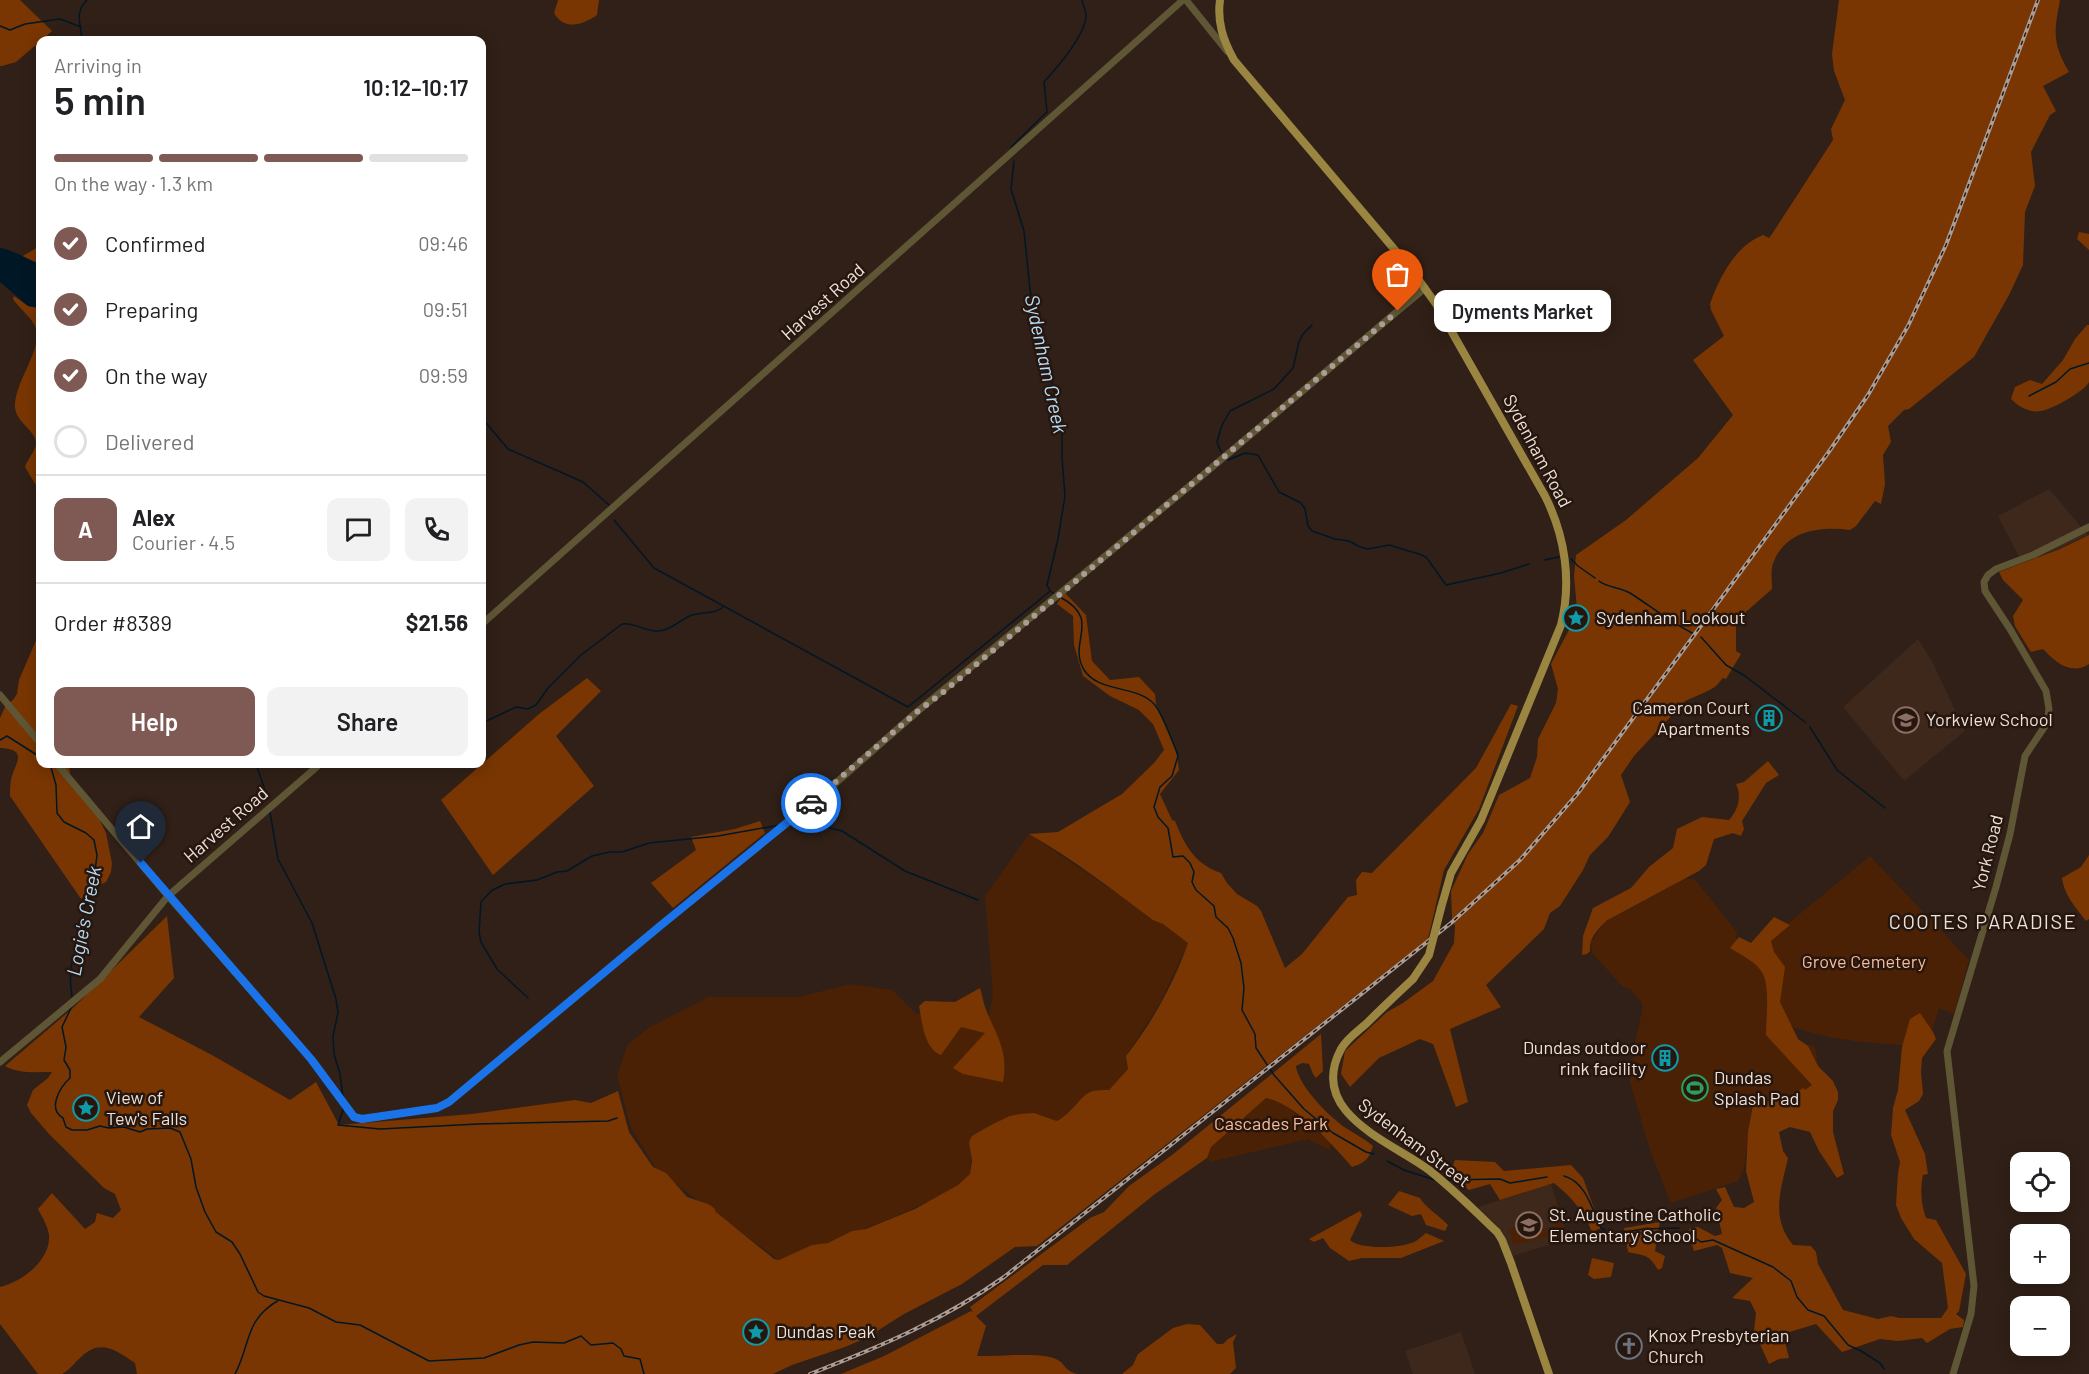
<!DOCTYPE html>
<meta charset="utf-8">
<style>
:root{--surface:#fff;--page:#f2f2f2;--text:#202124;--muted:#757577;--line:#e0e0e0;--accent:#7f5953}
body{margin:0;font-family:Barlow,sans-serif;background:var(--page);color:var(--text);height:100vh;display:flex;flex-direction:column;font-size:22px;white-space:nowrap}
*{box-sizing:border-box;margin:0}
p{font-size:20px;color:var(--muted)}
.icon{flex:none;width:33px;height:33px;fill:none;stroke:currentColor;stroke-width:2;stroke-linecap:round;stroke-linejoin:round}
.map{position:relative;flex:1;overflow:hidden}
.sheet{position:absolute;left:36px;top:36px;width:450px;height:732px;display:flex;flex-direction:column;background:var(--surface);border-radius:12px;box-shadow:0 3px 15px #0003}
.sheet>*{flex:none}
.tools{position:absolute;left:2010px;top:1152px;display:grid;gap:12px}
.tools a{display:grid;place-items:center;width:60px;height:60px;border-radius:12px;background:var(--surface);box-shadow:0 3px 15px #0003;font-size:30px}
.pin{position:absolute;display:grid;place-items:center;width:51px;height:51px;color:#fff;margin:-62px -26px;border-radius:50% 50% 50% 0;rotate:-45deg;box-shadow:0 0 6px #0007}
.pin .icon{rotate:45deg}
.courier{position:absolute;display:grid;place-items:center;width:60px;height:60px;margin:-30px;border:4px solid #1a73e8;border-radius:50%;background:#fff;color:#222;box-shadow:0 2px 8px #0007}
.bubble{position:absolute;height:42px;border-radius:12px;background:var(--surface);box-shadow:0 3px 15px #0003;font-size:20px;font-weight:600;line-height:42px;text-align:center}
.overview em{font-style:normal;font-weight:600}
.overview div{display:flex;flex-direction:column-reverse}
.overview{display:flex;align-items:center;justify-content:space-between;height:102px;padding:0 18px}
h1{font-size:39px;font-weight:600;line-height:45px}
.bar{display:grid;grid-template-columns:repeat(4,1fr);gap:9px 6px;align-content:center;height:72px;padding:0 18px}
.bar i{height:8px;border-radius:4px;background:var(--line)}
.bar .on{background:var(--accent)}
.bar p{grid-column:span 4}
.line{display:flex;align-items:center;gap:15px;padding:0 18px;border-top:2px solid var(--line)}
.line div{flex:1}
.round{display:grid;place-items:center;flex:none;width:63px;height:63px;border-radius:12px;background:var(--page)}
ol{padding:0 18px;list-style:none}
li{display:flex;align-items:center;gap:18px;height:66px}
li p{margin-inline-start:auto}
li .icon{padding:6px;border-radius:50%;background:var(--accent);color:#fff;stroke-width:4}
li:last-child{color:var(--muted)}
li i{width:33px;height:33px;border:3px solid var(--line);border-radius:50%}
.action{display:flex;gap:12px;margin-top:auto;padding:12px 18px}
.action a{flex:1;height:69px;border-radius:12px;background:var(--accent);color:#fff;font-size:24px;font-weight:600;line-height:69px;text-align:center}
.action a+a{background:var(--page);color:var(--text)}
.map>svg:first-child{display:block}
</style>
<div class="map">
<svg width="2089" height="1374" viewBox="0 0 2089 1374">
<rect width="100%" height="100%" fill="#302017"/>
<path fill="#3e271b" d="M2049,489L2088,535L2060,548L2022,563L1998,516Z
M1918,639L1932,661L1965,731L1904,781L1843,707Z
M1551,1184L1568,1239L1513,1256L1501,1230L1478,1207Z
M1461,1332L1475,1374H1413L1405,1351Z"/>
<path fill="#4b2105" d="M1029,834L1189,942L1160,1003L1126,1056L1128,1069L1109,1090L1057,1121L1040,1115L972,1136L970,1175C953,1191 931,1200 910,1210C868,1229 823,1244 779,1260L657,1170L631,1128L617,1075L628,1044L648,1028L709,997H799L851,984L892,990L915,1013L987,1025L993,995L985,896Z
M1870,856L1969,960L1954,1014L1939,1008L1927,1047C1879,1043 1827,1042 1783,1023L1793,1041L1815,1046L1825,1116L1752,1108L1744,1169L1738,1181L1671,1203L1650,1150L1630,1082L1635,1043L1642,1011V1003L1630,989L1623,987L1592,953L1591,943L1603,923L1685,879H1693L1697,882L1737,932L1736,938L1743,950L1766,942Z
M1266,1098L1284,1104L1331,1143L1329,1150L1308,1139L1210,1162L1207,1158L1211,1147Z
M1556,1204L1564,1232L1514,1245L1509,1229L1533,1222L1536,1231L1546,1228L1547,1231H1550L1549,1228L1555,1226L1553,1216L1555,1215L1552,1205Z"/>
<path fill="#793602" d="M0,0H20L52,31L16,62L2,66H0Z
M558,0H599L597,15C583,25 564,31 554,13Z
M1839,0H2060C2054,32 2052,43 2069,72L2043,86L2056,111L2050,115L2031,152L2035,186L2025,212L2023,265L2009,295L1974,357L1909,409L1904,410L1888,426L1891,442L1883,455L1885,484L1881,504L1875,501L1856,526L1850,530C1821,526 1787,530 1774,561C1770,569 1772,580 1772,589L1739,618L1736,623V651L1741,654L1726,679L1723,678C1720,681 1717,686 1713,688C1700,697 1680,698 1673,714L1634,756L1621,775L1630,802L1608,837L1590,855L1583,870L1560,906L1550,913L1544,929L1486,985L1501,1007L1450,1029L1468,1102L1456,1107L1433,1044L1420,1039L1379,1058L1350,1087L1341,1074L1345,1051L1387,1012L1403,1003L1433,981L1454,943L1455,926L1452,918L1451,891L1468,854L1483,833L1499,795L1530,778L1537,757L1538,739L1556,703L1558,689L1551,664L1570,628L1578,620L1574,576L1576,555L1626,520L1698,458L1733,415L1693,360L1724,336L1711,310L1710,304C1719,278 1736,245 1763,235L1769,238L1772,234L1833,140L1831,129L1845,100L1834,71L1832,54Z
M2079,232L2089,234V250L2077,239Z
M40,246V264L21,257Z
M14,296L28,306L40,308V492L25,467C27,460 37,449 36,442C34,428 13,421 15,403C17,379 43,347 36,328C32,318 19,308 13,299Z
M2087,325H2089C2089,335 2089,375 2089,382C2085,391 2051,410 2041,411C2030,413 2019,407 2011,399L2015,387L2030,380L2042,384L2063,360L2075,339Z
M2089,535V664C2071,676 2055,662 2043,649L2031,652L2029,649L2015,626L2013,616L2023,600L2003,580L1999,572L2060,549Z
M1064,592L1086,615L1092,661L1110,680L1139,677L1155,694L1156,705L1176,750L1179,770L1160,794L1172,820L1175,821C1185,846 1195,864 1221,873L1227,883L1237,894L1257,906L1261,911L1285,968L1302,954L1348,897L1357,895L1356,880L1362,872L1372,873L1476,768L1511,704L1518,706L1479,809L1444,870L1428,939L1037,1246L1015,1247L962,1284L904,1314L866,1338L845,1347L792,1365L773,1374H137L135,1363C115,1350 100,1338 80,1358C74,1363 70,1370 62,1374H38L0,1324V1287C22,1282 51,1260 49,1235C48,1226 42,1217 38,1209L52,1193L85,1229L95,1222L97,1213L113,1218L121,1210L115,1194L104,1188L49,1134L31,1113L27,1105L33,1090L48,1078L52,1072C36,1072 19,1074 5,1066L73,1008L167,916L174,978L139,1017L212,1055L290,1100L316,1082L339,1125L472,1114L575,1100L591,1103L618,1091L629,1132L653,1167L666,1173L687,1197L708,1204L714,1208L716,1212L774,1259L779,1260L812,1245L828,1243L852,1231L866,1229L915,1209L958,1185L970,1174L972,1161L969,1142L972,1136L993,1124L1010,1116L1020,1114L1034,1113L1057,1121C1071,1114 1081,1096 1090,1092C1096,1090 1103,1090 1109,1090L1128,1069L1126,1056C1152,1023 1174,983 1188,943L1163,924L1153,920C1113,890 1073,859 1029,834L1058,832L1122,794L1154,763L1164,750L1153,724L1139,710L1110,696L1083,676L1074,645L1073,616L1057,604Z
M40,631V764H69L70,775L98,816L106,833L112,863L111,872L106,882L93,888L81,899L10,796C10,791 10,785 11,780C13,766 31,749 0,748V718L6,705L13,700L17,694L19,680Z
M587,678L601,691L556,736L594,786L493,875L441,800L539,714Z
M1768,761L1779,775L1766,783L1742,821L1744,829L1741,836L1733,833L1714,839L1706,865L1699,871L1606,921C1597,930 1589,938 1590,951L1587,954L1582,955L1583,936L1593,908L1631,888L1649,867L1673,848L1677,829L1702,817L1729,820C1738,810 1742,797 1736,784L1744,782Z
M760,821L765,833L673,908L651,883L696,850L691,837L735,829Z
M2089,855V919L2086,921C2076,908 2064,895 2062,878L2081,867Z
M1774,917L1790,925L1771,941L1774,952L1785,967L1780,1002L1798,1039L1808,1046L1818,1066L1833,1081L1838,1092V1100L1833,1111V1132L1844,1174L1837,1178L1819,1151L1810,1132L1790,1127L1779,1132L1783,1151L1788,1158C1781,1190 1770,1217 1793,1245L1811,1246L1816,1252L1818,1264L1843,1310L1878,1319L1891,1316L1899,1318H1941L1948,1308L1942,1263L1914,1239L1901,1218L1896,1205L1898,1173L1900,1162L1891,1135L1893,1108L1898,1090L1902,1047L1910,1019L1920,1013L1933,1032L1936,1039L1922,1058L1921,1072L1923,1094L1919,1101L1905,1110L1925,1154L1928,1174L1923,1175C1920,1190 1921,1204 1926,1218L1936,1220L1966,1274L1959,1311L1956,1314L1964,1320L1963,1327L1950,1329L1927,1343L1922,1338L1898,1341L1880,1339L1842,1352L1816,1324L1783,1334L1789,1358L1779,1359L1769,1364L1754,1331L1756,1313L1750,1301L1732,1298L1753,1278L1730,1273L1722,1248L1717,1245L1694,1251L1688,1232L1690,1228L1698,1227L1715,1236L1722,1234L1716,1208L1722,1200L1716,1189L1725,1187L1734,1207L1744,1208L1754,1202L1746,1171L1748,1132L1753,1105L1755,1103L1786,1100L1803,1088L1805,1090L1812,1085L1766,1035C1766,1019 1770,989 1763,974C1757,962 1741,955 1730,948L1739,937L1751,943Z
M980,988C982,994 983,1000 985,1007C995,1034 1009,1049 1003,1082L963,1074L953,1068L985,1033L961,1027L941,1055C924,1049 922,1021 919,1006L925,1001L955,1002Z
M1321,1034L1323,1071L1316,1078L1313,1074L1309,1064L1302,1063L1296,1066C1298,1086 1332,1120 1349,1130C1358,1136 1365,1139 1373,1146C1369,1159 1365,1163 1352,1167C1331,1143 1297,1105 1266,1098L1211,1147L1207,1158L1155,1194L1067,1265H1043L976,1316L986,1326L977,1356C997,1357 1043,1351 1058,1360C1066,1365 1064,1370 1077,1374H841L884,1356L971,1311L973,1312L970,1307L1090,1218L1104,1212L1129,1186L1172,1155Z
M1455,1160L1495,1162L1504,1171L1571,1165L1583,1178L1601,1228L1592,1232C1584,1211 1571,1197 1554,1183L1500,1200L1490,1184L1469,1190L1449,1175Z
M1399,1191L1420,1198C1425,1207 1441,1217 1448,1225L1445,1231L1426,1225L1421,1214L1412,1216L1388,1205Z
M1360,1211L1362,1215L1350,1240C1360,1250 1401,1248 1414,1242C1418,1240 1422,1236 1426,1233L1444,1241L1401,1258H1362L1349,1261L1330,1248L1323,1238L1314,1242L1309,1239Z
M1660,1222L1655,1251L1665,1256L1662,1268L1658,1270C1649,1254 1645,1256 1628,1252L1624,1228Z
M1592,1258L1614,1263L1611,1277L1594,1279L1588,1275Z
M1187,1324L1200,1325L1217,1344H1223L1228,1339L1237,1334L1233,1342L1236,1368L1230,1374H1122L1133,1365L1138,1354L1173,1328Z"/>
<path fill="#001726" d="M0,248C11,249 29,260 40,264V308L28,306L0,282Z
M1687 1089a8 8 0 1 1 16 0a8 8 0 1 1-16 0Z"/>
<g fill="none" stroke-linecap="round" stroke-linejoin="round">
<path stroke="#001726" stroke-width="1.5" d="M0,26L10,30L25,24L60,19L81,27
M82,40C81,24 74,13 87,0
M1011,147L1047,112L1044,82C1057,68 1087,33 1086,14C1085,9 1083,4 1082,0
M1014,161L1011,189L1024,231L1030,290L1062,424V457L1065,496L1058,539L1047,585L1050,591L1056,595
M2029,396L2056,382L2070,369L2089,363
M482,418L508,449L583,482L609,505
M1221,452L1217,442L1222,425L1230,411L1274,389L1293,368L1299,342L1303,334L1312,325
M1228,460L1245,453L1258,455L1279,492L1301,503L1305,509L1308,526L1312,531L1335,539L1349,541L1360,547L1368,549L1389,545L1422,555L1427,558L1446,585L1501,573L1529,564
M614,520L654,568L908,707L1049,592
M1571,559L1578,566L1595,578
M1544,560L1559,557
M1599,581C1608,588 1620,587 1630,593C1652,607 1670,622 1694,634
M1060,597C1103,620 1067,641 1084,670C1099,693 1137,685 1154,704C1163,714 1170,737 1176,750L1178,756L1172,776L1160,787L1154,807L1158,817L1168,828L1173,857L1183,856L1190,863L1194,872L1192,882L1196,890L1214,906L1216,917L1228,928L1233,938L1241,963L1244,988L1242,1010L1255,1034L1256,1048L1274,1075L1304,1109L1333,1133L1366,1152L1374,1154
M1701,637L1726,665L1745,676L1805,722
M482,723L516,707L528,709L536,705L548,688L581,655L622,624C635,622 645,632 658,631C670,631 681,619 692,615C703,612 715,614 723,607
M1810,727L1837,770L1885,808
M0,740L7,736L40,757
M50,764L56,785L57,813L64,822L86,833L94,840L97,855L95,871L84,911L80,949C68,958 70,983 72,997
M256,764L266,793
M270,812L278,859L312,923L336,999L338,1012L333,1037L334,1054L340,1074L343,1097
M793,823L814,824L842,831L905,871L978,900
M528,998L497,969L481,942L479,932L481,902L491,891L505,884L537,880L557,872L567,871L592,856L610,852H622L649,843L718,836L780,825
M71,1008L62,1027L66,1047L64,1060L70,1070V1078C60,1087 47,1109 63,1118L66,1127L72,1130H87L100,1126L109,1128L124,1127L140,1132L147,1129L170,1128L180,1132L191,1159L196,1187L205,1212L216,1232L232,1242L240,1254L258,1292L264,1296L309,1308L336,1322L360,1325L429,1361L484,1358L519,1345L533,1342L564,1343L581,1336L591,1345L613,1343L621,1349L624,1356L640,1359L644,1374
M344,1107L338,1125L380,1129L478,1124L608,1121L617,1118
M1387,1161L1404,1170L1435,1180
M1564,1176C1586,1182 1592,1209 1601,1228L1605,1230
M1447,1180L1500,1179L1510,1183L1547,1177
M1688,1233L1701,1242L1713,1240L1773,1267L1791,1281L1797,1297L1808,1310L1824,1316L1848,1345L1861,1351L1880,1363L1884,1369
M1611,1234L1644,1229L1679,1228
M235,1374C251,1344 244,1320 279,1300"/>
<path stroke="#5f5636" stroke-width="7" d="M1186,0L1227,51
M482,624L1183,0
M0,695L40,743
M57,764L168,896L311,1059L354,1117L362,1119L437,1108L449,1102L660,926L822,795L918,711L1204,474L1425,288
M0,1062L100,979L168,896L320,764
M1953,1374L1971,1314L1974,1286L1947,1051L1996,887L2010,834L2025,756L2047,723L2049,709L2046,691L2010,629L1985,591L1984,582L1988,575L1996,569L2033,555L2089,527"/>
<path stroke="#9a8641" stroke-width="8" d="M1220,0C1217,22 1223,40 1234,60L1411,269L1436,304L1545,496C1565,536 1572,581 1561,625L1481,820L1451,873L1441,908
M1413,979C1398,993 1382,1008 1367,1023C1358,1031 1347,1038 1341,1049C1307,1113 1390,1141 1429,1170C1453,1189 1475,1211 1497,1232L1502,1240L1511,1263L1549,1374"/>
<g stroke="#aa9d95" stroke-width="4">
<path id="rail" d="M810,1374C879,1347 944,1320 1004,1277L1451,923L1520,860L1578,793L1828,453L1868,395L1908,326L1946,245L2038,0"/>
</g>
<use href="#rail" stroke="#26160e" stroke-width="1.5" stroke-dasharray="4.5" stroke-linecap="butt"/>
<path stroke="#9a8641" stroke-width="8" d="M1413,979L1429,955L1441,908"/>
</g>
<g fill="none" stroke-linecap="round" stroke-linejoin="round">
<path stroke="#aa9d96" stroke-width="6" stroke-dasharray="0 10.8" d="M811,803L918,711L941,694L1398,311"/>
<path stroke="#1a73e8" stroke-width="8" d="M141,863L311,1059L354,1117L362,1119L437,1108L449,1102L660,926L811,803"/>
</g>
<defs>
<g id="sight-ring" transform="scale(1.35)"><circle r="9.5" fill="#26160e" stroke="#0f9aa8" stroke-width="1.5"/><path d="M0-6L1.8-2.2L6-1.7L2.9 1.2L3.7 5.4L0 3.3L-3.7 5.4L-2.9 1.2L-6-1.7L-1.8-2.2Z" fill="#0f9aa8"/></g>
<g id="building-ring" transform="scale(1.35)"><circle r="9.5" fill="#26160e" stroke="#0f9aa8" stroke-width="1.5"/><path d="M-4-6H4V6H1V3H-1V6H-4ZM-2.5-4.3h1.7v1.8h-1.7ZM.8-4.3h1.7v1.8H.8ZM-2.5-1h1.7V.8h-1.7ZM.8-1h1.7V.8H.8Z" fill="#0f9aa8"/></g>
<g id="school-ring" transform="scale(1.35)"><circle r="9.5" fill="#26160e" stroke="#8d6e63" stroke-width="1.5"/><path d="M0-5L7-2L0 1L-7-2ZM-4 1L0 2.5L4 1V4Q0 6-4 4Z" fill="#8d6e63"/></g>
<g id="stadium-ring" transform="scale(1.35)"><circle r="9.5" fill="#26160e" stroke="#2e9e5b" stroke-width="1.5"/><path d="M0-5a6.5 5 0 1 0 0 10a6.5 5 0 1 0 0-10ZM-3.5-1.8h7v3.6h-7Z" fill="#2e9e5b"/></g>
<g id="church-ring" transform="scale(1.35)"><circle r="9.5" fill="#26160e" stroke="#6b7280" stroke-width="1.5"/><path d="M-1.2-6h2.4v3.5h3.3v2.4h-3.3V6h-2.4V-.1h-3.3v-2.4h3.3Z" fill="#6b7280"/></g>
</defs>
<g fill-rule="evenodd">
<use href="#sight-ring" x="1576" y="618"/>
<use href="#building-ring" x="1769" y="718"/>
<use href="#school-ring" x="1906" y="720"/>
<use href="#building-ring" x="1665" y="1058"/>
<use href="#stadium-ring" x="1695" y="1088"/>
<use href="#sight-ring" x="86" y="1108"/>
<use href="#school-ring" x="1529" y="1225"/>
<use href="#sight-ring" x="756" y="1332"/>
<use href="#church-ring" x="1629" y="1346"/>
</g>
<g text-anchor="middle" stroke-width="5" stroke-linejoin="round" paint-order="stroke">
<g font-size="18" fill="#ece1da" stroke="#26160e">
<text transform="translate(823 302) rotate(-42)" y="6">Harvest Road</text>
<text transform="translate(1537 451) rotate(62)" y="6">Sydenham Road</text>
<text transform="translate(226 825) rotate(-41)" y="6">Harvest Road</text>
<text transform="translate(1988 853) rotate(-76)" y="6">York Road</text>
<text transform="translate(1414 1143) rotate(37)" y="6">Sydenham Street</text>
</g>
<g font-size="18" fill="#ece1da" stroke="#26160e" text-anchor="start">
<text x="1596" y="624">Sydenham Lookout</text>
<text x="1750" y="714" text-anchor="end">Cameron Court<tspan x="1750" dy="21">Apartments</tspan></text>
<text x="1926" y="726">Yorkview School</text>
<text x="1646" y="1054" text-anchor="end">Dundas outdoor<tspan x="1646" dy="21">rink facility</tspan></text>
<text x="1714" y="1084">Dundas<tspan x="1714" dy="21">Splash Pad</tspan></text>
<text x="106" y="1104">View of<tspan x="106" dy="21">Tew's Falls</tspan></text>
<text x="1549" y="1221">St. Augustine Catholic<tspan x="1549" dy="21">Elementary School</tspan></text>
<text x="776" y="1338">Dundas Peak</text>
<text x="1648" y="1342">Knox Presbyterian<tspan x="1648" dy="21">Church</tspan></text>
</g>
<g font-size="18" fill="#f9bc9b" stroke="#26160e">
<text x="1864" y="968">Grove Cemetery</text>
<text x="1271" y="1130">Cascades Park</text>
</g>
<g font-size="20" font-style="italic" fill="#b4dcf7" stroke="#26160e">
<text transform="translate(1046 364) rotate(78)" y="7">Sydenham Creek</text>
<text transform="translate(84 921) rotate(-79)" y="7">Logie's Creek</text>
</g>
<g font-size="20" letter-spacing="1.5" fill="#ece1da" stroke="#26160e">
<text x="1983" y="929">COOTES PARADISE</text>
</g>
</g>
</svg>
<div class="tools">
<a><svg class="icon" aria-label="locate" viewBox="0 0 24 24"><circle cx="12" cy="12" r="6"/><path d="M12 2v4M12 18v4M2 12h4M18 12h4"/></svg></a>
<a>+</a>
<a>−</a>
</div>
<div class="pin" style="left:1398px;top:311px;background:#ea580c"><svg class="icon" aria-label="bag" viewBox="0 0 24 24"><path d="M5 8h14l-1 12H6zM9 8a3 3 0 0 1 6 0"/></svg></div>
<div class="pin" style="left:141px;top:863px;background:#1f2937"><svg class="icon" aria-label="home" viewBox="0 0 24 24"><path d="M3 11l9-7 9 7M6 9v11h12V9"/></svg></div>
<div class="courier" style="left:811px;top:803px"><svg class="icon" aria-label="car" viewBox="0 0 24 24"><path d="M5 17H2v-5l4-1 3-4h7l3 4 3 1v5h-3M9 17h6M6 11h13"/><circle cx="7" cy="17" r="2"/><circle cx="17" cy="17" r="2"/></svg></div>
<div class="bubble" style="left:1434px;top:290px;width:177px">Dyments Market</div>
<section class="sheet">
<div class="overview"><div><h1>5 min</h1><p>Arriving in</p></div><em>10:12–10:17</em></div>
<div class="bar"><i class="on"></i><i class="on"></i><i class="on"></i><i></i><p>On the way · 1.3 km</p></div>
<ol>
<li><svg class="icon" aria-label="check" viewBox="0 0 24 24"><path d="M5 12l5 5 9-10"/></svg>Confirmed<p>09:46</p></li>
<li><svg class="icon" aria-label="check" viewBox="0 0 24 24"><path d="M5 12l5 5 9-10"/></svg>Preparing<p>09:51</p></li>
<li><svg class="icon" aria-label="check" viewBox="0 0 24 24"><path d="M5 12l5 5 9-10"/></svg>On the way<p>09:59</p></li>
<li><i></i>Delivered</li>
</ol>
<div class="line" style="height:108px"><b class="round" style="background:var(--accent);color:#fff">A</b><div><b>Alex</b><p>Courier · 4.5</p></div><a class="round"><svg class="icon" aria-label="chat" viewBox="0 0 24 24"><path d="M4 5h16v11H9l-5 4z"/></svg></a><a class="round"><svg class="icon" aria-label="phone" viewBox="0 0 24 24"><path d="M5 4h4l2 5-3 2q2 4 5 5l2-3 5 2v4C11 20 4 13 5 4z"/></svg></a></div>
<div class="line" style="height:78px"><div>Order #8389</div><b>$21.56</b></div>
<div class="action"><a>Help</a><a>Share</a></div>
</section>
</div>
